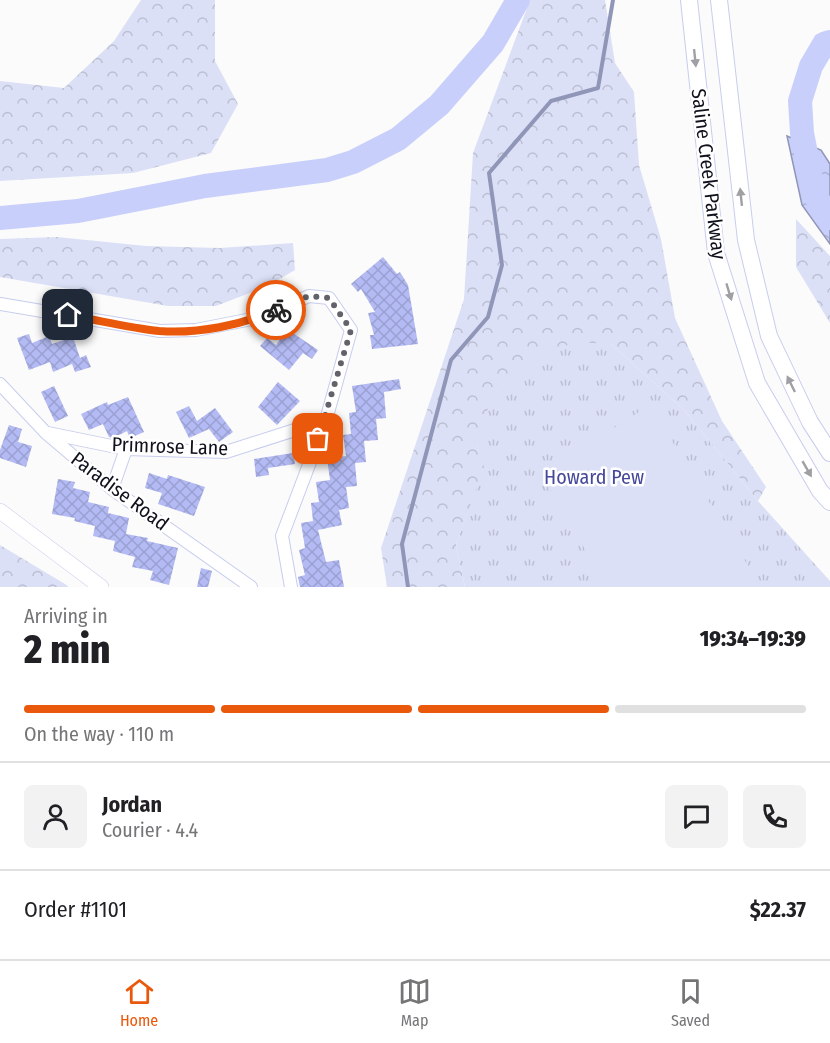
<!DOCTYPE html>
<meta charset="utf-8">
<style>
:root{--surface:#fff;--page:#f2f2f2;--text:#202124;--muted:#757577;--line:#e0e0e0;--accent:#ea580c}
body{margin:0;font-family:"Fira Sans Condensed",sans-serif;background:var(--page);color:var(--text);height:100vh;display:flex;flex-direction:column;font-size:22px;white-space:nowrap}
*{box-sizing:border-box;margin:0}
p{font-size:20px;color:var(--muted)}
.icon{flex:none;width:33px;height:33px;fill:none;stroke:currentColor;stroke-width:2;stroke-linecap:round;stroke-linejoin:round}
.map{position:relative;height:587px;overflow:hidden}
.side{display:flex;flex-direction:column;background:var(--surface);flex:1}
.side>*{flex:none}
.pin{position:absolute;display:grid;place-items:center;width:51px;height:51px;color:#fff;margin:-26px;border-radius:12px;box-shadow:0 3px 9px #0006}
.courier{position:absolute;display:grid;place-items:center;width:60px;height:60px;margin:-30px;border:4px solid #ea580c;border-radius:50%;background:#fff;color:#222;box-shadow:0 2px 8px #0007}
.overview em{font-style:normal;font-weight:800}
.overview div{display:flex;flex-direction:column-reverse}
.overview{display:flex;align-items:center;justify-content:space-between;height:102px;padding:0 24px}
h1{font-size:39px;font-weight:800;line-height:45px}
.bar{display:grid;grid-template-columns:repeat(4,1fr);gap:9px 6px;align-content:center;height:72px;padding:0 24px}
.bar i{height:8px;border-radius:4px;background:var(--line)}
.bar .selected{background:var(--accent)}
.bar p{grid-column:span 4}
.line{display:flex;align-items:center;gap:15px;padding:0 24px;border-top:2px solid var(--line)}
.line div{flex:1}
.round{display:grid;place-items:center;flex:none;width:63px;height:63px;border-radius:9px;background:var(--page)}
.menu{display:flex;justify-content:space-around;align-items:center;height:84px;border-top:2px solid var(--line);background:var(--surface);font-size:16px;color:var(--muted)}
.menu a{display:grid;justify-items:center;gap:3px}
.menu .selected{color:var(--accent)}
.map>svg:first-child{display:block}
</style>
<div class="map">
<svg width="830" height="587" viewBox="0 0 830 587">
<defs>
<pattern id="forest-crowns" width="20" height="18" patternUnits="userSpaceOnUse" patternTransform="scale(1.5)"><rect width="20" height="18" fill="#dce0f6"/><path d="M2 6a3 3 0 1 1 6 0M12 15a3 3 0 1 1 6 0" fill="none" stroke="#bcbfd2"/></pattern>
<pattern id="park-tufts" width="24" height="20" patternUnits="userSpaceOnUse" patternTransform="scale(1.5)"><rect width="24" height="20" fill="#dce0f6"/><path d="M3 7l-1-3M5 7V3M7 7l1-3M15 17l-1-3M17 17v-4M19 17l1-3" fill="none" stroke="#bcbfd2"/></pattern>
<pattern id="water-ripples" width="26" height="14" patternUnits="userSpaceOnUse" patternTransform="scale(1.5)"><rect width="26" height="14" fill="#c8cffa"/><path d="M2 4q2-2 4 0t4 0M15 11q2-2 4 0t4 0" fill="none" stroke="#abb1d6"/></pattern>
<pattern id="building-cross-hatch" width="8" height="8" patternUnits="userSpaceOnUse" patternTransform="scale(1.5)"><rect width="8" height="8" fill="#b4bbf4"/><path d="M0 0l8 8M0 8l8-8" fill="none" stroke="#9aa0d1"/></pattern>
</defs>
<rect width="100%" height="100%" fill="#fbfbfb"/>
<path fill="url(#forest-crowns)" d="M141,0H215V61L238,104L211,153L133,173L0,181V81L64,88L114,41Z
M530,0H605L615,63L634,92L639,165L661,239L675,318L722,421L766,487L758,501L684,410L611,344L477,445L485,467L456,545L465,587H387L381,548L464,299L473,153Z
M796,219L830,256V323L796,267Z
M57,237L146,246L220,248L293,243L295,270L268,286L216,306H168L0,277V239Z
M0,545L65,584L69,587H0Z"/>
<path fill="url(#park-tufts)" d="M576,342L611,344L684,410L758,501L830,581V587H465L456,545L484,467L477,445L494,388L531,358Z"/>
<path fill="#dce0f6" d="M650,405L761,587H607L541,474Z"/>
<path fill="url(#water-ripples)" stroke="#9096b7" stroke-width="1.5" d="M787,136L821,150L830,164V244L802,205Z"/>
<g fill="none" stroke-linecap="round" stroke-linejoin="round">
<path stroke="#9096b7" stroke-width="4" d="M408,587L402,544L451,360L488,317L502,265L489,173L551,101L598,88L613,0"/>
<path stroke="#c8cffa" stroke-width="24" d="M830,42L824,44L811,66L800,101L802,133L814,194L830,218
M0,218L78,211L205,186L327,170L353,162L398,139L439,105L493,43L518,0"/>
</g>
<path fill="url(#building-cross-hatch)" d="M383,257L397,274L400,272L408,285L418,344L372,349L370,335H374L368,313L375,312L361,289L358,292L351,284Z
M287,329L318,350L312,359L303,353L289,370L260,346L267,338L276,345Z
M29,334L32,343L49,336L52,344L73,337L80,358L86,355L91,367L75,372L72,364L53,372L50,362L29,370L17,338Z
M399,379L401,389L384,392L386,418L376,419L378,440L364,441L366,462L355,463L357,486L346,487L349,508L339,510L342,525L318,530L326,562L339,560L344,587H300L298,577L305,575L299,550L305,548L301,523L313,521L311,503L319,502L316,482L330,480L327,458L346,456L343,435L351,434L349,413L356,412L352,386Z
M278,382L300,401L277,425L258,407Z
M54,386L68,416L55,422L41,392Z
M128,397L144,432L130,438L127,431L113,438L109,437L103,424L89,430L81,414L107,402L108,405Z
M189,406L197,421L215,408L233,432L219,442L209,429L189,438L176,412Z
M9,425L22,429L18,442L32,446L26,467L0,458V450Z
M293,453L295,464L268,468L269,475L256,477L254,459Z
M149,473L167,479L168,475L205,487L194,516L158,504L162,493L145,488Z
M58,479L75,482L73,488L90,492L88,502L109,507L108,513L129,518L126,534L148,538L147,541L178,548L169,585L150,580L153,571L132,567L135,557L113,551L115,541L93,536L95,526L74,521L75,518L52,514Z
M201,568L212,571L208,587H197Z"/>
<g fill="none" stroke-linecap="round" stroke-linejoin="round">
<g stroke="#c7cded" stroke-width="14">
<path id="minor" d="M0,304L160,331L196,330L257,318L309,296L329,298L351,330L326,420L282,536L291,587
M0,384L46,433L112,489L251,587
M48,433L126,449L226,452L326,420
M112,489L126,449"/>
</g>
<g stroke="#c7cded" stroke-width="16">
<path id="tertiary" d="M0,511L101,587"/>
</g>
<g stroke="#c7cded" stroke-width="18">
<path id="secondary" d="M689,0L716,253L757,383L820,491L830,502
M719,0L746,240L769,336L810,422L830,453"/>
</g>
<use href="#minor" stroke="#fff" stroke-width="12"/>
<use href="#tertiary" stroke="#fff" stroke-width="15"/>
<use href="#secondary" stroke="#fff" stroke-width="16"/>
</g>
<defs><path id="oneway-solid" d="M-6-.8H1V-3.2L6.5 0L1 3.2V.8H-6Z" transform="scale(1.5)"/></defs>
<g fill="#9fa0a4">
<use href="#oneway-solid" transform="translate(695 58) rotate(84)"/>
<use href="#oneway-solid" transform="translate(741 197) rotate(-96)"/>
<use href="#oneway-solid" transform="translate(729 292) rotate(73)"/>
<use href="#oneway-solid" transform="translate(791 384) rotate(-116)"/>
<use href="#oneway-solid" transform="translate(807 469) rotate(60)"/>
</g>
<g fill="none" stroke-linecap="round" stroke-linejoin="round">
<path stroke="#62636a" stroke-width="6" stroke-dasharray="0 10.8" d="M276,310L309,296L329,298L351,330L318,439"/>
<path stroke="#ea580c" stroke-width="8" d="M68,315C98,320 129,328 159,331C198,334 242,325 276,310"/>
</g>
<g text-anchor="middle" stroke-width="5" stroke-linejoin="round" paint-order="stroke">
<g font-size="20" fill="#0f111c" stroke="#fff">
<text transform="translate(709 174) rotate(83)" y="7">Saline Creek Parkway</text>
<text transform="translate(170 446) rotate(2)" y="7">Primrose Lane</text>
<text transform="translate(120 491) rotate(37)" y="7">Paradise Road</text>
</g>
<g font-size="20" fill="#46489a" stroke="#fff">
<text x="594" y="484">Howard Pew</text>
</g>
</g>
</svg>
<div class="pin" style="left:318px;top:439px;background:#ea580c"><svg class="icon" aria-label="bag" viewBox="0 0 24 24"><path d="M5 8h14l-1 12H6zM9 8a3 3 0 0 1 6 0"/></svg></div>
<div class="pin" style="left:68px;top:315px;background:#1f2937"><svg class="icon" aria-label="home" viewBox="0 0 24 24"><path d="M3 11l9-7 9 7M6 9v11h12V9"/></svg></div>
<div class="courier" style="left:276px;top:310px"><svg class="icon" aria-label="bike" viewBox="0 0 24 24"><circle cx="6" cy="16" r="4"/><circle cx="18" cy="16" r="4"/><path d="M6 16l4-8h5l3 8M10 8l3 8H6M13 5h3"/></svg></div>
</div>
<section class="side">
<div class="overview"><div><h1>2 min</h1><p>Arriving in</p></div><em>19:34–19:39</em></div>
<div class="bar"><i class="selected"></i><i class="selected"></i><i class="selected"></i><i></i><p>On the way · 110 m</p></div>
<div class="line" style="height:108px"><a class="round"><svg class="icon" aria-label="person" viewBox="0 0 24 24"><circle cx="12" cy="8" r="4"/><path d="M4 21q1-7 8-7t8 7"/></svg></a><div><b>Jordan</b><p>Courier · 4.4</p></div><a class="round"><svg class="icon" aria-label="chat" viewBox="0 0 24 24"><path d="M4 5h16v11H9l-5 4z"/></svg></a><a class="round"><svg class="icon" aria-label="phone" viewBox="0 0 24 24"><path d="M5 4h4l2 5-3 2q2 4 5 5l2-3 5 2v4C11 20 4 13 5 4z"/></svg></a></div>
<div class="line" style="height:78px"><div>Order #1101</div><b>$22.37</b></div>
</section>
<nav class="menu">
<a class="selected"><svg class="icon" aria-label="home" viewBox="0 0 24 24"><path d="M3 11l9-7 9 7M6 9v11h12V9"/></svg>Home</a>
<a><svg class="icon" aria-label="map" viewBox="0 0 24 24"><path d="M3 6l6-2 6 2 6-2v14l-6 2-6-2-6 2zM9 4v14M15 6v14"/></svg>Map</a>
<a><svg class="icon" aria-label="saved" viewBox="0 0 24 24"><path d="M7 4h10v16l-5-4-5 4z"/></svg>Saved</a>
</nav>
